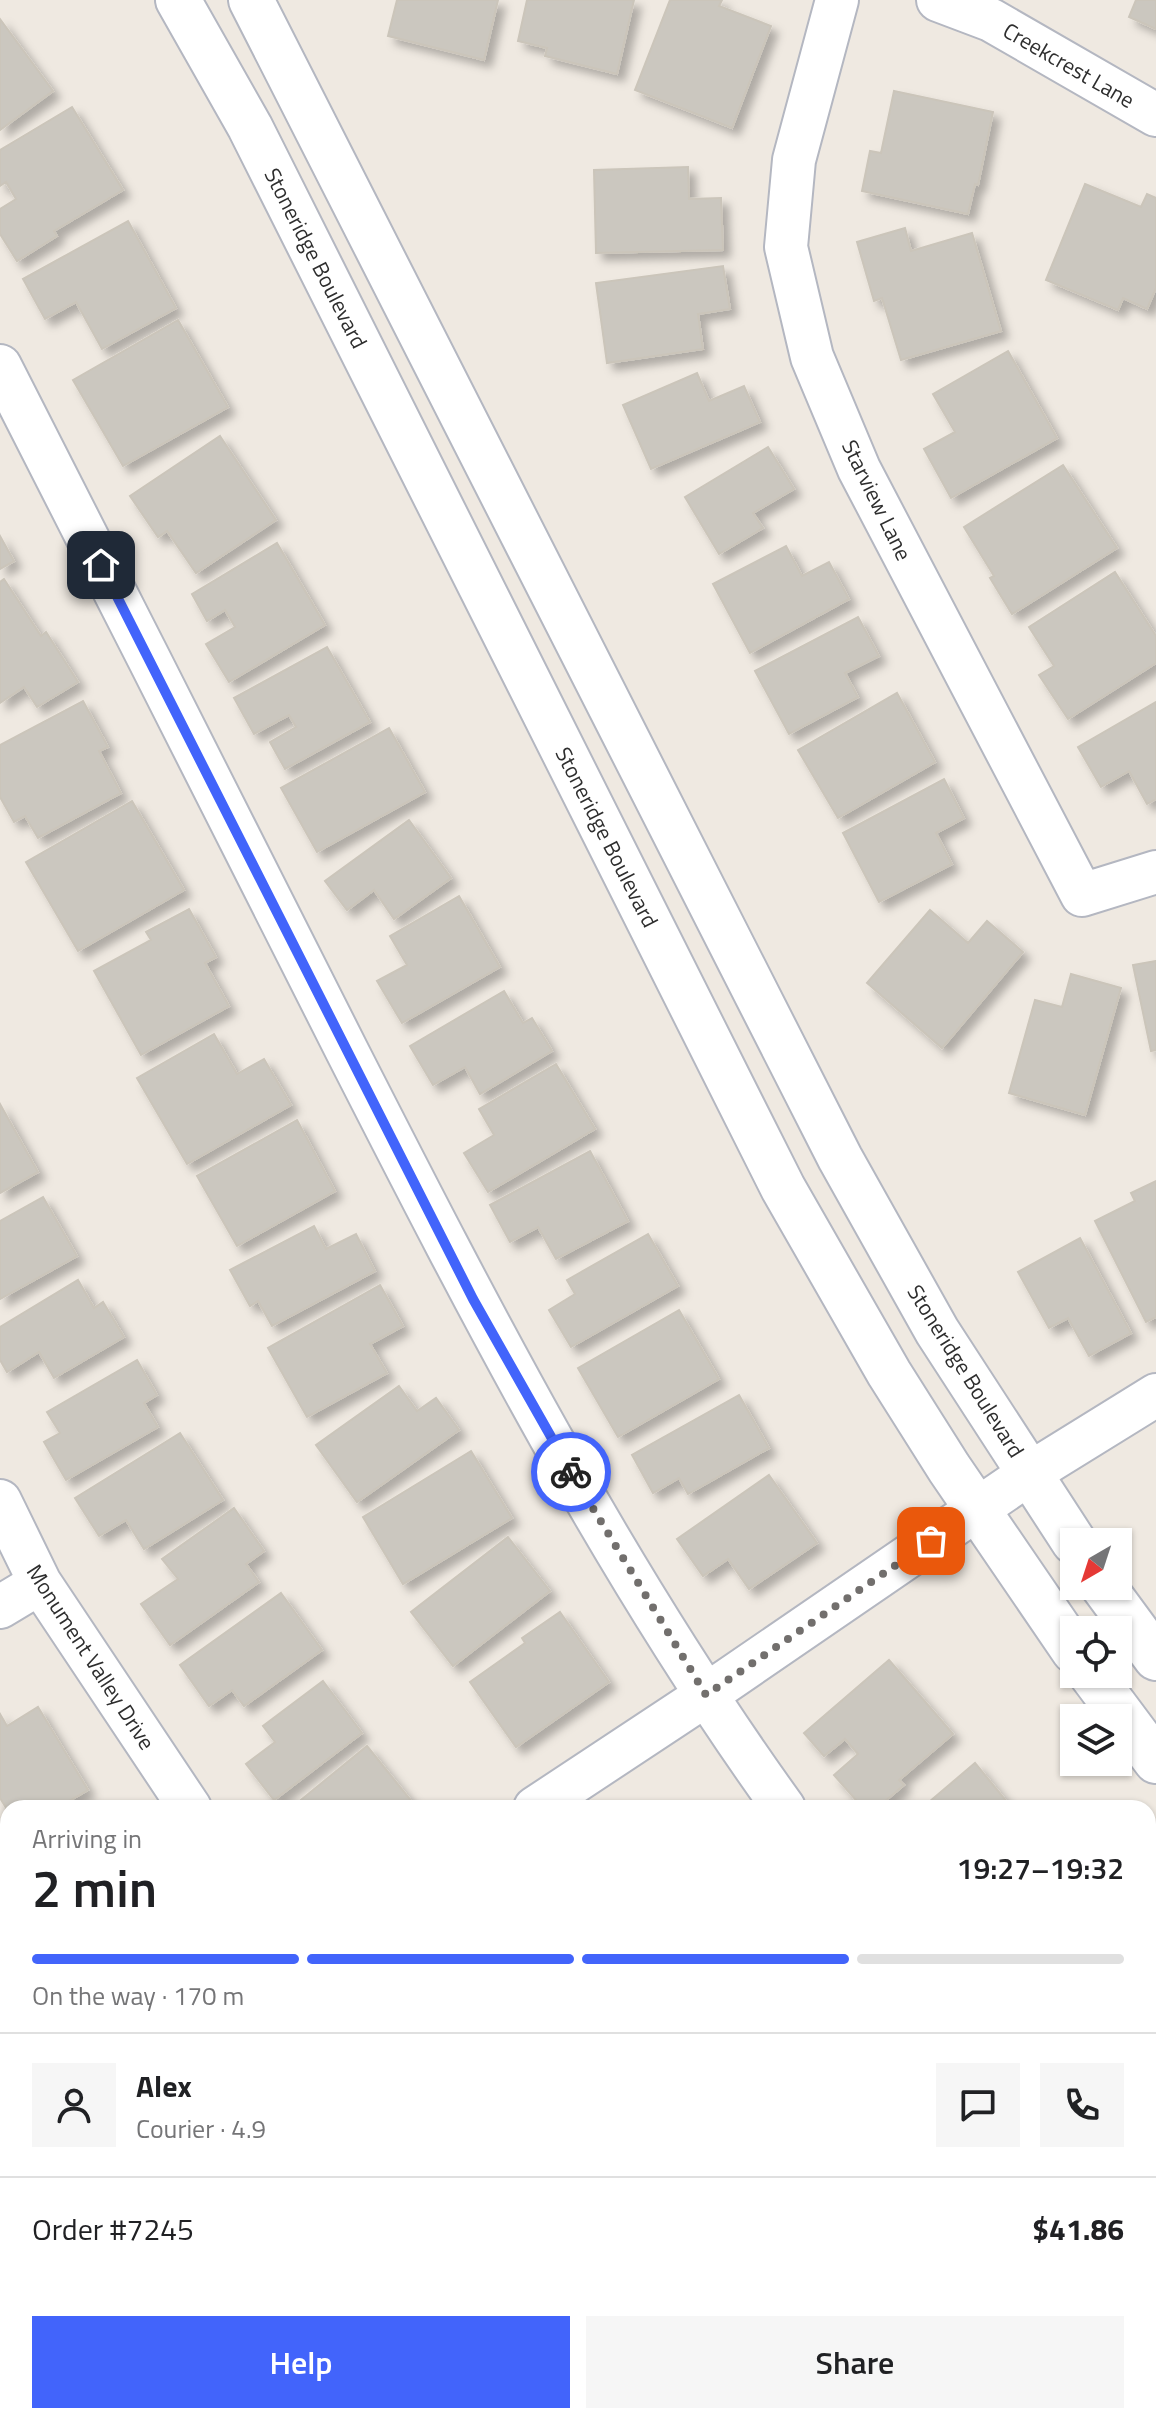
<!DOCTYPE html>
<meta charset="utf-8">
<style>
:root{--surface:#fff;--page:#f6f6f6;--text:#202124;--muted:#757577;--line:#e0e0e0;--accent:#4264fb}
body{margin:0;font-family:"Titillium Web",sans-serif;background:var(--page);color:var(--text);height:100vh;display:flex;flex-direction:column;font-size:30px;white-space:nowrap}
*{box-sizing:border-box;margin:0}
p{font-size:26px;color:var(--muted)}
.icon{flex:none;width:44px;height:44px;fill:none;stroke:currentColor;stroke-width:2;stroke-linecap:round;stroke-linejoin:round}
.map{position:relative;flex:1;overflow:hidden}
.drawer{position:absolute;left:0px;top:1800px;width:1156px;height:624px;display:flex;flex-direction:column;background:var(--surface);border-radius:24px 24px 0 0;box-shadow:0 2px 6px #0004}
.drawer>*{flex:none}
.needle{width:52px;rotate:219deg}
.fabs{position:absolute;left:1060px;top:1528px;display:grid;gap:16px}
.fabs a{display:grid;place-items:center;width:72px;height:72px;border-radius:0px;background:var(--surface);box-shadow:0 2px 6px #0004;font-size:40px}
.pin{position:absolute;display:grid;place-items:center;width:68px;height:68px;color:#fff;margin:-34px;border-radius:16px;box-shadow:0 4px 12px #0006}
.courier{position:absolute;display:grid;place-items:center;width:80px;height:80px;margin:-40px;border:6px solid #4264fb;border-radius:50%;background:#fff;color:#222;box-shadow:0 2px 10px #0007}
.summary em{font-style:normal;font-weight:600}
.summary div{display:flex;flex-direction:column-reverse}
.summary{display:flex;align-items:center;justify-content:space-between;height:136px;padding:0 32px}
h1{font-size:52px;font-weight:600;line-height:60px}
.bar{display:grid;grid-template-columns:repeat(4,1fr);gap:12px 8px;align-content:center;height:96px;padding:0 32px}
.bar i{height:10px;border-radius:6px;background:var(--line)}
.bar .active{background:var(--accent)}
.bar p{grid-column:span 4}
.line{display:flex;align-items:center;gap:20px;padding:0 32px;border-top:2px solid var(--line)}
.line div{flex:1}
.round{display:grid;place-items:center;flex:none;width:84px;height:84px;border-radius:0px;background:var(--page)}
.button{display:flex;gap:16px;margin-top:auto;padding:16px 32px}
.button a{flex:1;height:92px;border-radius:0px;background:var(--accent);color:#fff;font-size:32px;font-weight:600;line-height:92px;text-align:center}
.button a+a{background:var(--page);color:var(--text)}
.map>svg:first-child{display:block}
</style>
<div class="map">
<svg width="1156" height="2424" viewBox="0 0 1156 2424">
<defs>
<filter id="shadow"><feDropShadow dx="7" dy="7" stdDeviation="4" flood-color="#0004"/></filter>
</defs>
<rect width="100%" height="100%" fill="#efe9e1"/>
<path fill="#cbc7bf" stroke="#cbc5ba" stroke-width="2" filter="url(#shadow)" d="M397,0H498L484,60L388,36Z
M527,0H634L617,74L545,56L547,48L518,41Z
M670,0H722L719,6L771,26L732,128L635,90Z
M1136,0H1156V29L1129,17Z
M0,19L53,91L0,130Z
M894,91L993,112L978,185L975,184L968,214L862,191L870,151L881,153Z
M72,107L123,190L54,231L57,236L17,261L0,234V209L16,199L6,182L0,186V150Z
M688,167L689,199L721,198L723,250L596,253L594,170Z
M1085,184L1141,207L1147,194L1156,198V288L1147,309L1123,298L1118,310L1046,280Z
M128,221L176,308L102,349L76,302L45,319L23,279Z
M905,228L911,251L972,233L1001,331L901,360L882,298L874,301L857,242Z
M723,266L730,309L698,314L703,349L607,363L596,283Z
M178,320L228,407L123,466L73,380Z
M1008,351L1057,438L951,498L924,449L955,432L933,394Z
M697,373L709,401L744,386L760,422L651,469L623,405Z
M220,436L276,520L196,573L167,531L158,537L130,496Z
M768,447L794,489L753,513L763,528L719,554L685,497Z
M1063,465L1117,548L1012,614L990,578L994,576L964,527Z
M0,536L14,561L0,569Z
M277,543L325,625L229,682L206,644L235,627L225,610L207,621L192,594Z
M786,546L802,576L829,562L849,599L750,653L713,584Z
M1115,572L1156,636V663L1068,719L1039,675L1054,666L1029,627Z
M4,579L41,636L46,632L78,682L37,707L24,687L0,703V582Z
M858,617L879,656L845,673L858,697L789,734L755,671Z
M327,647L370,722L285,769L270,742L296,727L289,715L254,734L234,698Z
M897,693L935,762L838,818L798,750Z
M83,701L108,747L99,751L121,793L38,838L25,816L14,822L0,797V745Z
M1156,702V799L1147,804L1129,771L1101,787L1078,747Z
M389,728L425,792L317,852L281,788Z
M944,779L964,818L936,833L952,864L879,902L843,833Z
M132,801L184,890L78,951L26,862Z
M409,820L451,878L394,919L374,890L347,910L325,881Z
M459,896L500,967L402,1023L377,981L407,965L390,936Z
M189,909L216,957L205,963L229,1006L141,1055L94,971L151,940L146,932Z
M930,910L968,943L987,921L1023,952L942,1048L867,983Z
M1156,961V1050L1151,1051L1133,965Z
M1071,974L1121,988L1085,1115L1009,1093L1035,1000L1062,1007Z
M504,991L523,1023L532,1018L552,1051L480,1094L465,1067L433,1085L410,1046Z
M214,1034L237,1074L264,1059L291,1105L187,1164L137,1078Z
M556,1064L595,1129L488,1192L464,1153L494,1135L479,1109Z
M0,1104L38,1172L0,1193Z
M297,1120L335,1191L237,1246L197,1176Z
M590,1151L628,1221L556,1259L538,1227L510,1242L490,1205Z
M1156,1181V1317L1146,1322L1095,1221L1135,1201L1131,1193Z
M43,1197L77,1256L0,1299V1221Z
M314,1226L326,1249L356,1234L375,1271L272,1326L258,1301L250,1306L230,1270Z
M648,1234L678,1286L571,1347L549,1310L575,1294L567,1280Z
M1080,1238L1131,1333L1089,1356L1068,1318L1049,1328L1018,1272Z
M78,1280L94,1308L103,1302L124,1337L54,1378L39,1352L7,1372L0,1360V1327Z
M380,1285L403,1326L370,1344L387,1373L307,1417L268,1348Z
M679,1310L719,1379L618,1437L578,1368Z
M137,1360L157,1395L144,1403L158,1427L66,1480L44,1442L60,1433L47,1412Z
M399,1386L417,1411L436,1398L459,1430L357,1502L316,1445Z
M739,1395L769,1448L688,1494L679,1478L653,1493L632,1455Z
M180,1433L223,1500L144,1549L126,1520L99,1536L75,1498Z
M471,1451L512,1518L403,1584L363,1517Z
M769,1475L817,1543L749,1589L728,1559L703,1576L677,1539Z
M234,1508L264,1551L246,1564L259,1582L170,1645L141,1604L178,1579L162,1559Z
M508,1537L550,1591L453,1666L411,1612Z
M281,1593L322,1650L244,1706L232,1690L209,1706L180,1665Z
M560,1612L609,1682L516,1747L470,1682L525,1643L522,1638Z
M889,1660L953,1734L899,1780L904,1785L877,1808H863L834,1775L858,1754L845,1739L824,1756L804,1733Z
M323,1681L362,1733L274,1800L246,1764L275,1742L263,1726Z
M38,1707L88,1790L57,1808H8V1811L0,1798V1714L7,1726Z
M367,1746L417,1808H291Z
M975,1763L1012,1808H922Z
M8,1952V2002L0,1993V1960Z
M1148,1980L1156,1989V2029L1148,2035Z
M0,2038L8,2045V2105L0,2098Z
M1156,2054V2121L1148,2113V2061Z
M1156,2125V2174L1148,2166V2133Z
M1149,2392L1156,2398V2424H1121L1128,2416H1148Z
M8,2402V2416H94L90,2422L93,2424H0V2413Z
M276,2416H379L372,2424H285Z
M711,2416H824L816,2424H711L707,2420Z
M1050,2416H1079L1071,2424H1058Z"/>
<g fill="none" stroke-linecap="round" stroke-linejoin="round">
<g stroke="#b4b7c1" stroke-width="46">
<path id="street" d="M837,0L794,160L786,247L812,357L859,469L1082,895L1156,872
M938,0L991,20L1156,115
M0,366C117,594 231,822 347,1051C479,1310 613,1571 784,1808
M0,1501L40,1583L190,1808
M0,1607L40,1583
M535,1808L706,1695L1030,1473L1156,1395
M1148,2246L1156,2254
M0,2256L8,2245
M626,2416L633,2424
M477,2424L486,2416"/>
</g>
<g stroke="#b4b7c1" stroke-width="48">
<path id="secondary" d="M178,0L250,127L783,1188L889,1373L949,1468L1074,1651
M251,0L840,1158L937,1331L1074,1542
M1103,1586L1156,1658
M1091,1674L1156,1761"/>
</g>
<use href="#street" stroke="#fff" stroke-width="42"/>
<use href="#secondary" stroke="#fff" stroke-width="44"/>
</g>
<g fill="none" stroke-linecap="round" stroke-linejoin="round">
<path stroke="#726f6d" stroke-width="8" stroke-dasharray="0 14.4" d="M571,1472L706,1695L931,1541"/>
<path stroke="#4264fb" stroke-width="10" d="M101,565L473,1299L571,1472"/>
</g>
<g text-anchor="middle" stroke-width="8" stroke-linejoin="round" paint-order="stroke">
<g font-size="22" fill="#2e2e2e" stroke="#fff">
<text transform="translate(1069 65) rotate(30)" y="8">Creekcrest Lane</text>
<text transform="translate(316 258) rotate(63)" y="8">Stoneridge Boulevard</text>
<text transform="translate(877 500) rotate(64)" y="8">Starview Lane</text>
<text transform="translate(607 837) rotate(63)" y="8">Stoneridge Boulevard</text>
<text transform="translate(966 1371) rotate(58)" y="8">Stoneridge Boulevard</text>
<text transform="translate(91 1657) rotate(57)" y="8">Monument Valley Drive</text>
</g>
</g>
</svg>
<div class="fabs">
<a><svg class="needle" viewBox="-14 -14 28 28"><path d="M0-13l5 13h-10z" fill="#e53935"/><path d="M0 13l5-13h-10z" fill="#757577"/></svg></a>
<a><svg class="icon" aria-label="locate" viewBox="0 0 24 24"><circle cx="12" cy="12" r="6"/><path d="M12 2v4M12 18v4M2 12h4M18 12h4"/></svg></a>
<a><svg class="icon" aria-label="layers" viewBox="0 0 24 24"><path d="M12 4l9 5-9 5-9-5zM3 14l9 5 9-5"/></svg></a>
</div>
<div class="pin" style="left:931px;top:1541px;background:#ea580c"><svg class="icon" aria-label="bag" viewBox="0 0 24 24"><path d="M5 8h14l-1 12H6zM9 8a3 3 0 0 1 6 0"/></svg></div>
<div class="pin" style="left:101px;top:565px;background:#1f2937"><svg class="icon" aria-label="home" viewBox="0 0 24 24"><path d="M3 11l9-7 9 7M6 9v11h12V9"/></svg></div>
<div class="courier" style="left:571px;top:1472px"><svg class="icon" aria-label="bike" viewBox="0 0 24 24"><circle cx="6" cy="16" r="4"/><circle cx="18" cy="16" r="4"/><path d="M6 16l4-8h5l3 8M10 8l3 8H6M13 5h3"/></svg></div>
<section class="drawer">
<div class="summary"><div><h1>2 min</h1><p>Arriving in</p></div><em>19:27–19:32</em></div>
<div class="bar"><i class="active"></i><i class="active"></i><i class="active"></i><i></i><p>On the way · 170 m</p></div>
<div class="line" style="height:144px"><a class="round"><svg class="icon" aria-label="person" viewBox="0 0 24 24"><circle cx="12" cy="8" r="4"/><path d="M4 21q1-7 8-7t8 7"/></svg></a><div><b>Alex</b><p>Courier · 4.9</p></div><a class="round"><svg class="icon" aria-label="chat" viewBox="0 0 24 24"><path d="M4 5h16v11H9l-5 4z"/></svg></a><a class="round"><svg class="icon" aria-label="phone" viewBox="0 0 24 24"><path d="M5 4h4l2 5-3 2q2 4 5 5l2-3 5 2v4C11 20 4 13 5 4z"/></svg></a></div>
<div class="line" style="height:104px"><div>Order #7245</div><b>$41.86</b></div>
<div class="button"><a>Help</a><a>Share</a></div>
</section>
</div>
